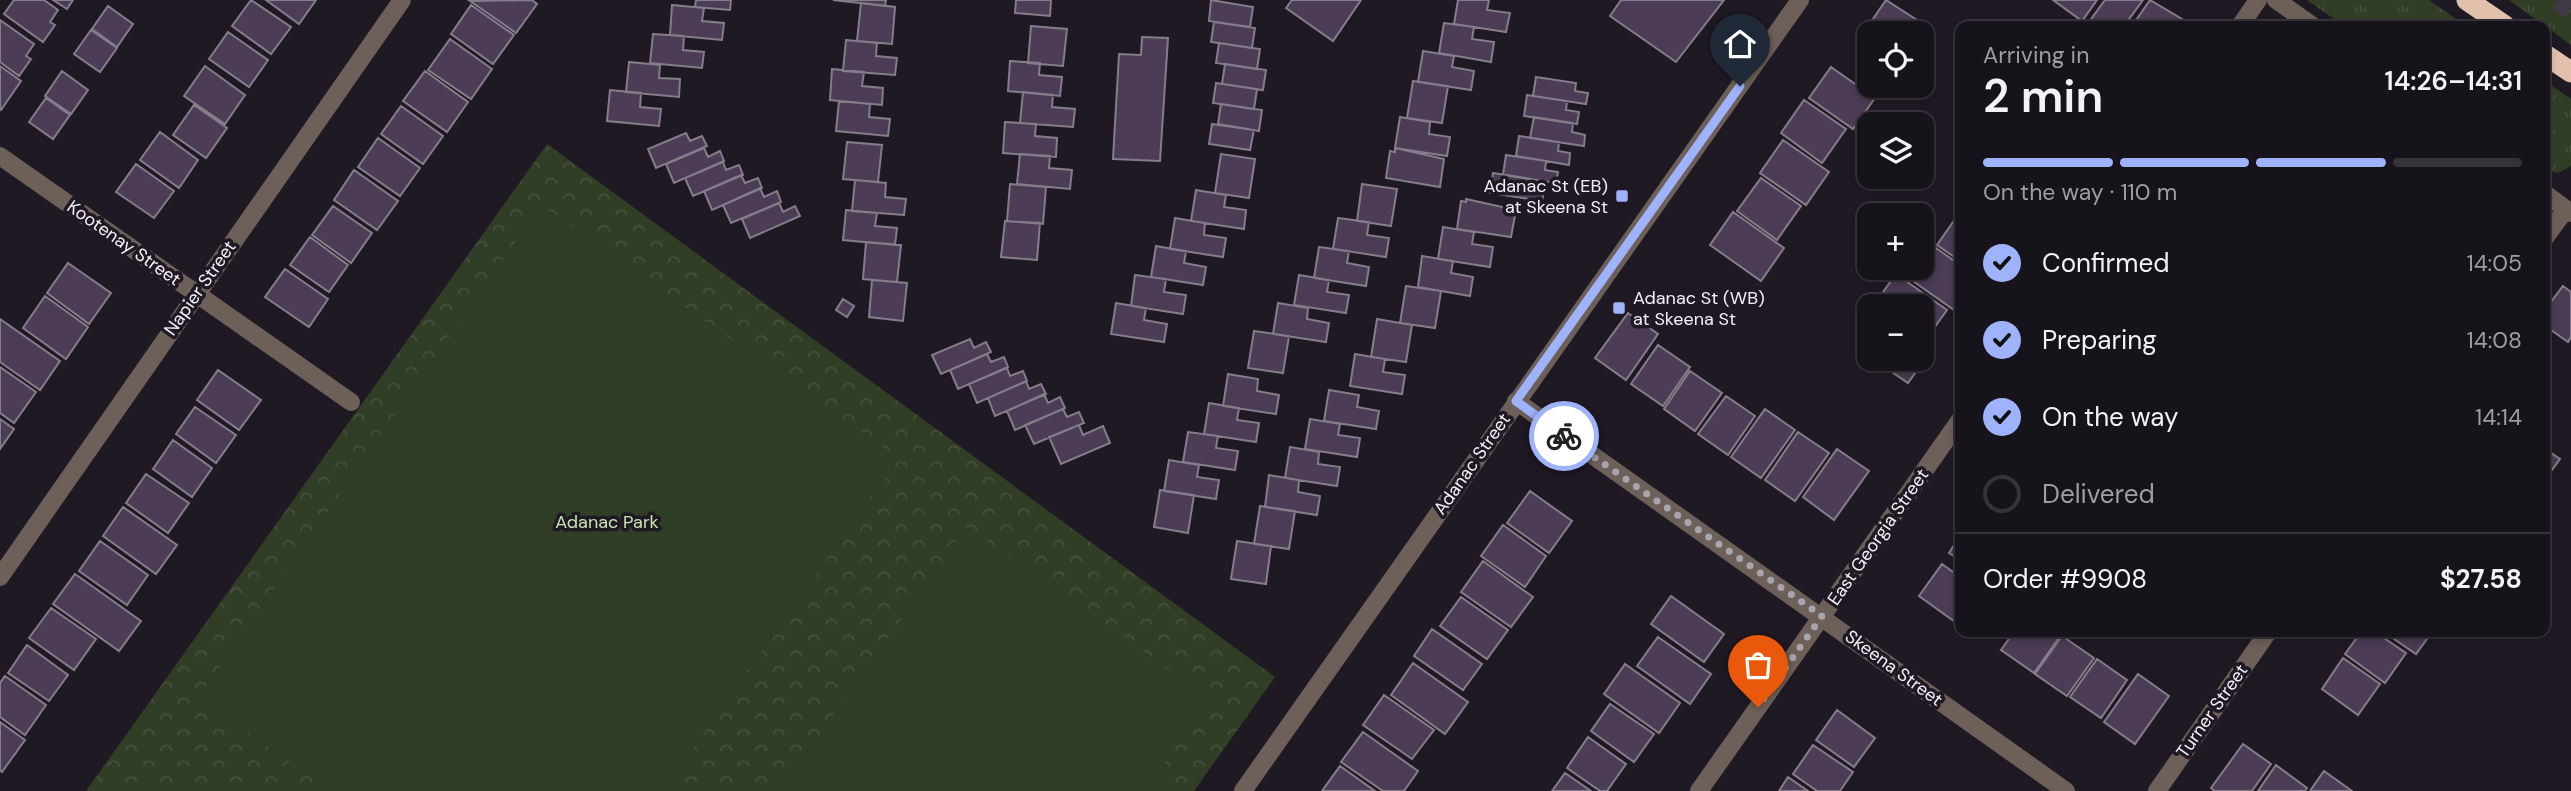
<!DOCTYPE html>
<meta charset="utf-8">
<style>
:root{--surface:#17131a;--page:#201c23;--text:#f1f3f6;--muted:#9e9ea2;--line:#363239;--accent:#9fb3fd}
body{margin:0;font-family:"DM Sans",sans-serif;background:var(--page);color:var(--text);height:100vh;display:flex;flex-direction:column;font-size:26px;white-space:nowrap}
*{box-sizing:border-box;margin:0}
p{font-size:23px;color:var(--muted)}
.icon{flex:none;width:38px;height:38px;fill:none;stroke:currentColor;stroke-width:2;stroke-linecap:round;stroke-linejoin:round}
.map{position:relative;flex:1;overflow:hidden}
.sheet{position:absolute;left:1955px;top:21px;width:595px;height:616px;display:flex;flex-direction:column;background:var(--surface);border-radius:14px;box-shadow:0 4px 10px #0003,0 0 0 2px var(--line)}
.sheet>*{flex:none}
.fabs{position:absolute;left:1857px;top:21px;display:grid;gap:14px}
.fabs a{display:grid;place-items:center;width:77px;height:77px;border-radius:14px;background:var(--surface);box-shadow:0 4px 10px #0003,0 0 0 2px var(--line);font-size:35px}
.pin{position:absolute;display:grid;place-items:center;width:60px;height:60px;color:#fff;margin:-72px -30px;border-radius:50% 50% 50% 0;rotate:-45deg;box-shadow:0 0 7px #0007}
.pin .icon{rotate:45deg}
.courier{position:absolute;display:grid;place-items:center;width:70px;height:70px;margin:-35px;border:5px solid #9fb3fd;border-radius:50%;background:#fff;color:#222;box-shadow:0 2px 9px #0007}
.overview em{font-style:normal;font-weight:600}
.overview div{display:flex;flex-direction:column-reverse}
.overview{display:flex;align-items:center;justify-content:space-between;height:119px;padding:0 28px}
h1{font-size:46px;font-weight:600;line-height:52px}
.bar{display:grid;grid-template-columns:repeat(4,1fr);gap:10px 7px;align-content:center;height:84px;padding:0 28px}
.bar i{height:9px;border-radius:5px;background:var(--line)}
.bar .active{background:var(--accent)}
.bar p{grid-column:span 4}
.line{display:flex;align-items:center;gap:18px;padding:0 28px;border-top:2px solid var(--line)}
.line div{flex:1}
ol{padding:0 28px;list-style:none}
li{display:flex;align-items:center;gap:21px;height:77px}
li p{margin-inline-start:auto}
li .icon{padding:7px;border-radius:50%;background:var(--accent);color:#111;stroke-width:4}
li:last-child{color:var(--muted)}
li i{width:38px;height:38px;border:4px solid var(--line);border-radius:50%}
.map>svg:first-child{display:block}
</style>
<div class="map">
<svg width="2571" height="791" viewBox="0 0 2571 791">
<defs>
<pattern id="grass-tufts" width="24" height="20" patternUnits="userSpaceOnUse" patternTransform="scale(1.75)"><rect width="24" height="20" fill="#313e26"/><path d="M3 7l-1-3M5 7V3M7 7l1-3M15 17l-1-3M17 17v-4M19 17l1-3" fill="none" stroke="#45513c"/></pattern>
<pattern id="forest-crowns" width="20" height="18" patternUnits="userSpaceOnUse" patternTransform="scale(1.75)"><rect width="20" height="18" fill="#313e26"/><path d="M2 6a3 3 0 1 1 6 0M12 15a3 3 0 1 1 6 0" fill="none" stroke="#45513c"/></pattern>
</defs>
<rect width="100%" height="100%" fill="#1f1923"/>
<path fill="url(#grass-tufts)" d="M2307,0H2429L2466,26H2344Z
M2509,0H2558L2571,10V45Z
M2545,81L2571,99V166L2558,173L2545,170Z"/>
<path fill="url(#forest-crowns)" d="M547,144L1275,677L1194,791H86Z"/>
<path fill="#313e26" d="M541,205L898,458L663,791H331L198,698Z
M967,527L1210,699L1145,791H780Z"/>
<path fill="#4c3c56" stroke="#857d89" stroke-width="2" d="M14,0H44L58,10L50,22L55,25L43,42L4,14Z
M53,0H73L67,9Z
M251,0L291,27L271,54L232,26Z
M266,0H316L299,24Z
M532,0L537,4L516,33L470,1Z
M696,0H731L730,10L695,7Z
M833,0H886L885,6Z
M1016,0H1051L1050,16L1015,13Z
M1211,0L1253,7L1250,27L1209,21Z
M1292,0H1361L1333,41L1286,8Z
M1458,0H1489L1487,10L1510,13L1506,32L1454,24Z
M1621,0H1724L1676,62L1610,16Z
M1886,0L1928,27L1922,37V33H1869V41L1862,35Z
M2053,0H2097L2082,21Z
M2105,0H2143L2124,26H2086Z
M2150,0L2182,19L2177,26H2132Z
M861,3L895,7L892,44L857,41Z
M471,5L514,35L493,64L451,34Z
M672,5L704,8L702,21L724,23L722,40L670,35Z
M108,6L133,24L117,47L92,29Z
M0,20L34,44L26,56L31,59L19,76L0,62Z
M1214,22L1255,28L1252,48L1211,42Z
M1444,23L1474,27L1472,39L1494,42L1491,62L1439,53Z
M1031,26L1067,29L1063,66L1028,63Z
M91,30L117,48L100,72L74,54Z
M228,32L268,60L249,87L209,59Z
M653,34L684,36L683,50L704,52L702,68L650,63Z
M1142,37L1168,38L1160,161L1113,159L1119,54L1141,55Z
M450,39L492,69L471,99L428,70Z
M846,40L877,43L876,56L897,58L895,75L843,71Z
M1219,43L1260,49L1257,69L1216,63Z
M1423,51L1454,56L1452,67L1474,71L1471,90L1418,82Z
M1010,61L1040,63L1039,75L1062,77L1060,96L1008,91Z
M629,62L660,65L659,78L680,79L679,97L626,92Z
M1225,64L1266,70L1263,90L1222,84Z
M0,66L21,81L1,110L0,109Z
M205,66L245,95L225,124L184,96Z
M1831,67L1875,98L1853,129L1809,98Z
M832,69L864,72L862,86L883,88L882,105L830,100Z
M62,71L88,90L71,114L45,96Z
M425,71L468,102L447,132L403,101Z
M1536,77L1576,83L1575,91L1588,93L1586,104L1533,96Z
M1413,81L1448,86L1442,123L1407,118Z
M1216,83L1257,89L1254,109L1213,103Z
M610,90L641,93L640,107L661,109L659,126L607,121Z
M1023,92L1053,95L1052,107L1075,109L1073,127L1020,123Z
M1527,95L1567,101L1566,110L1579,112L1577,124L1524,116Z
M46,98L70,115L53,139L29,122Z
M1804,100L1846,129L1822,163L1781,133Z
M839,101L870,104L869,117L890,119L888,136L836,131Z
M1221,104L1262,110L1259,131L1218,124Z
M194,105L227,128L206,158L173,135Z
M401,106L443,136L423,164L381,134Z
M1400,117L1430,122L1429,134L1450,137L1447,156L1395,148Z
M1534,117L1573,123L1572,132L1585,135L1584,146L1530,138Z
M1005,122L1036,124L1035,136L1057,138L1056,157L1003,153Z
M1212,124L1254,130L1250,150L1209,144Z
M160,132L198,160L179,188L140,160Z
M686,133L690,141L702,136L707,146L656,168L648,149Z
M1519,136L1559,142L1558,151L1570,153L1569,165L1516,156Z
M378,138L420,168L400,196L358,167Z
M1783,140L1829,172L1806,205L1760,173Z
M847,142L882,145L878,182L843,179Z
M704,148L708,157L720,151L724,161L674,183L666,164Z
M1395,148L1444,159L1440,187L1386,178L1390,151L1395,152Z
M1020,154L1050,156L1049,168L1072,170L1070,189L1017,184Z
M1221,154L1255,159L1249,198L1215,193Z
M1506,155L1546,161L1545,170L1558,172L1556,183L1503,175Z
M723,162L726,170L739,165L743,175L693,196L685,178Z
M136,164L174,191L154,218L116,192Z
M354,170L398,201L377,230L334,200Z
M1493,173L1532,179L1531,188L1544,190L1542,201L1490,193Z
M741,175L745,183L758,178L762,188L712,210L704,191Z
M1761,178L1801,206L1777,240L1737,211Z
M855,180L886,183L885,197L906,199L904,215L852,211Z
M1010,184L1046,187L1043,224L1007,221Z
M1362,184L1397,189L1391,226L1357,221Z
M760,188L764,197L777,191L781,202L731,223L723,205Z
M1196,190L1226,195L1224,207L1246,210L1244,229L1191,221Z
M1466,199L1516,210L1511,237L1457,229L1461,201L1466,202Z
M779,203L783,212L795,206L800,216L750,238L742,219Z
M333,206L372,233L351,263L312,235Z
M846,210L877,213L875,226L897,228L895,245L843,240Z
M1733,212L1784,248L1761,281L1710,245Z
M1960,212V261L1937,245Z
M1175,218L1205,223L1204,235L1226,238L1223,257L1170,249Z
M1338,218L1369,222L1367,235L1389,238L1386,257L1333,249Z
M1005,221L1040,223L1037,260L1001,257Z
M1443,227L1474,232L1472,244L1493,247L1490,267L1438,259Z
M310,237L348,265L329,292L290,265Z
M866,242L901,245L897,282L863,279Z
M1156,246L1186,251L1184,263L1206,267L1203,285L1151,277Z
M1319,247L1349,251L1347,263L1369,267L1366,286L1314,278Z
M1936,248L1960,265V301L1954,310L1913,281Z
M1422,256L1453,261L1451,273L1473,277L1470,296L1418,287Z
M68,263L111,293L89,324L47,293Z
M285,269L328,299L309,327L265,297Z
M1896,274L1947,310L1924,342L1922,306H1873Z
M1135,275L1166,279L1164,292L1186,295L1183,314L1131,306Z
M1299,275L1329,280L1327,292L1349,295L1346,313L1294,305Z
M872,280L907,283L903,321L869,317Z
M1406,286L1441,291L1435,328L1400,323Z
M2563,286L2571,292V337L2568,342L2544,325V311Z
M45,296L88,327L66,359L23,328Z
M843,299L854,306L847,317L836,310Z
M1116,303L1146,308L1144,320L1167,324L1164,342L1111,334Z
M1278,303L1308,308L1307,319L1329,323L1326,342L1273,334Z
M1628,313L1658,334L1626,380L1595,358Z
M0,319L60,361L40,390L0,362Z
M1377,319L1412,325L1406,362L1371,357Z
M1254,331L1289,336L1283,373L1248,368Z
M970,339L974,348L986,342L991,352L941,374L932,355Z
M1658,345L1690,367L1663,406L1631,384Z
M1922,346L1930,352L1908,383L1873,359H1922Z
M987,354L991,362L1004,357L1008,367L958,389L950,370Z
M1355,354L1385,359L1383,372L1405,375L1402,394L1350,386Z
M0,367L36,392L14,423L0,413Z
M1007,368L1010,376L1023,371L1027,381L977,403L969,384Z
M218,370L261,400L239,430L197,400Z
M1690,371L1722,393L1695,431L1664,409Z
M1228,374L1258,379L1257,391L1279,395L1276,414L1223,406Z
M1026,381L1029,389L1041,384L1046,394L995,416L988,398Z
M1329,390L1359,395L1357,407L1379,411L1376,429L1324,421Z
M1044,394L1048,403L1060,397L1065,408L1015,430L1007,411Z
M1726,396L1755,416L1728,455L1698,434Z
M1209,403L1239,408L1237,420L1259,423L1256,442L1204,434Z
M195,407L236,435L216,463L176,434Z
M1063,409L1067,417L1079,412L1084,423L1034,444L1025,425Z
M1765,409L1795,430L1761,478L1731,457Z
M0,419L14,429L0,449Z
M1310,419L1340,424L1338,435L1360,438L1357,457L1305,449Z
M1079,425L1083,435L1103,426L1110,443L1061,464L1049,437Z
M1188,432L1218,436L1216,448L1238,451L1235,470L1183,462Z
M1798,432L1829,453L1795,501L1765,480Z
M173,440L212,468L192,497L153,469Z
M1290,447L1319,452L1318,464L1340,467L1337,486L1285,478Z
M2544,448L2560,459L2544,481Z
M1837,449L1869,471L1834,520L1803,497Z
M1169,460L1199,465L1197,477L1219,480L1216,499L1164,491Z
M146,474L189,503L168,533L126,503Z
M1269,475L1299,480L1298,492L1320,496L1317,515L1265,507Z
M1160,490L1194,495L1188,533L1154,527Z
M1530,491L1572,521L1549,553L1507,523Z
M1260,506L1295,511L1289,549L1254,544Z
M123,507L177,545L156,574L103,536Z
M1503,525L1546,556L1525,587L1481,556Z
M1960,536V560L1949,553Z
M100,541L148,575L127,605L79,571Z
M1237,541L1271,546L1266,584L1231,579Z
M1483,561L1533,597L1511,627L1461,592Z
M1942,564L1960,577L1958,624L1919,596Z
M75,574L141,621L119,651L53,604Z
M1671,596L1724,634L1704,662L1651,624Z
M1461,597L1508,630L1487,659L1440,626Z
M51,608L96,639L74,670L29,638Z
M1432,629L1482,664L1463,690L1414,656Z
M2014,632H2063L2034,673L2001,650Z
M2361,632H2375L2406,653L2385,683L2345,654Z
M2384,632H2432L2416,654Z
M2062,636L2094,658L2067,696L2035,674Z
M1658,637L1711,674L1690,704L1637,666Z
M27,645L68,675L49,701L8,673Z
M2343,658L2380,684L2358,715L2322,689Z
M2097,659L2127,680L2101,718L2070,697Z
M1413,663L1468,702L1445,734L1391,695Z
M1625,664L1680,703L1659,733L1604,694Z
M2138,674L2169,696L2135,744L2104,722Z
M5,676L46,705L25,735L0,717V683Z
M1384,695L1434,730L1412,759L1363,725Z
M1610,704L1654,734L1634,762L1591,731Z
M1837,710L1875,738L1854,767L1816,740Z
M0,722L25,740L2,772L0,770Z
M1363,732L1418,771L1404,791H1383L1341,762Z
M1588,737L1626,764L1607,791H1600L1567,768Z
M2243,744L2271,764L2252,791H2215L2211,788Z
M1813,745L1853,772L1840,791H1817L1793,774Z
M2276,765L2307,788L2305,791H2258Z
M1340,766L1375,791H1322Z
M2324,771L2352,791H2310Z
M1565,773L1591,791H1552Z
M1788,777L1808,791H1779Z"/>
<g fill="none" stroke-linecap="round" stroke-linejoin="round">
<path stroke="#3f3943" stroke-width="21" stroke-dasharray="21 10" stroke-linecap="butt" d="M2558,0L2571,9"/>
<path stroke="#6d6058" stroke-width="18" d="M2276,0L2313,26
M2240,26L2258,0
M0,156L351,402
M2544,193L2571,213
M2544,239L2566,209
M1516,401L2066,791
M0,577L402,0
M1243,791L1800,0
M1699,791L1960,420
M2157,791L2268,632"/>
<path stroke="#e1c0ac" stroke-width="21" d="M2467,0L2505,26
M2544,54L2571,72"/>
</g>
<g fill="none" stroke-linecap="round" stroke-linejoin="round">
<path stroke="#a9a5ad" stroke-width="7" stroke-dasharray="0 12.6" d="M1564,436L1822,616L1758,707"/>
<path stroke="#9fb3fd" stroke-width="9" d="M1564,436L1516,401L1740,86"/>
</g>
<g fill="#9fb3fd" stroke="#1f1923" stroke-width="2.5">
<rect x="1615" y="189" width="14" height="14" rx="3.5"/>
<rect x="1612" y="301" width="14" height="14" rx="3.5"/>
</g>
<g text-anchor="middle" stroke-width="7" stroke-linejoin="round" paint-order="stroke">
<g font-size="18" fill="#f4f0f7" stroke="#1f1923" text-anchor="end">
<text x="1608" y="192">Adanac St (EB)<tspan x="1608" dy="21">at Skeena St</tspan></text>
<text x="1633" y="304" text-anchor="start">Adanac St (WB)<tspan x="1633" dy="21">at Skeena St</tspan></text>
</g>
<g font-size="18" fill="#f4f0f7" stroke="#1f1923">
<text transform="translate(124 243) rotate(35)" y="6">Kootenay Street</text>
<text transform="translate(200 288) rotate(-55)" y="6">Napier Street</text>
<text transform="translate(1472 464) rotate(-55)" y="6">Adanac Street</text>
<text transform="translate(1878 537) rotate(-55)" y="6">East Georgia Street</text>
<text transform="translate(1894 668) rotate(36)" y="6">Skeena Street</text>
<text transform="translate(2212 711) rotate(-55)" y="6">Turner Street</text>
</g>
<g font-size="18" fill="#c9e5b0" stroke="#1f1923">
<text x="607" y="528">Adanac Park</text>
</g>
</g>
</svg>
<div class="fabs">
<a><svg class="icon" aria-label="locate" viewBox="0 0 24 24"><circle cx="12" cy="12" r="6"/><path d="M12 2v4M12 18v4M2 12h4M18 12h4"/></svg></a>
<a><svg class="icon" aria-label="layers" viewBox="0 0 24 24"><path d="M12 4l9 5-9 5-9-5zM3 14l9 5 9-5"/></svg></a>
<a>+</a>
<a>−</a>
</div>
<div class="pin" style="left:1758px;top:707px;background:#ea580c"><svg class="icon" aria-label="bag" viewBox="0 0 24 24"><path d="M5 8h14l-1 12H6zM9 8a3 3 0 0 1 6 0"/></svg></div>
<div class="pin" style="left:1740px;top:86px;background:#1f2937"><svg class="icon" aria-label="home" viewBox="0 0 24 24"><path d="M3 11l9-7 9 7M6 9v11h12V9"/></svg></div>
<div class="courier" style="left:1564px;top:436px"><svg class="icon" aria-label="bike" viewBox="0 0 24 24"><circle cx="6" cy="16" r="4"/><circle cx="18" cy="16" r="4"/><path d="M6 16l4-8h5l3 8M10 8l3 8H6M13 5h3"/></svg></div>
<section class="sheet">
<div class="overview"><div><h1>2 min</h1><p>Arriving in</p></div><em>14:26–14:31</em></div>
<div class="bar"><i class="active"></i><i class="active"></i><i class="active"></i><i></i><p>On the way · 110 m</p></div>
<ol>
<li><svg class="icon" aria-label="check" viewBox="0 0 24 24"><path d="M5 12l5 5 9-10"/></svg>Confirmed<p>14:05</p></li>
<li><svg class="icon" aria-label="check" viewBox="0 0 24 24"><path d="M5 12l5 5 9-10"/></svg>Preparing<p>14:08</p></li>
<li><svg class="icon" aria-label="check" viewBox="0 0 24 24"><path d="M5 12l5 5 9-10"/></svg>On the way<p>14:14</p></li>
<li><i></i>Delivered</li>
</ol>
<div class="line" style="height:91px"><div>Order #9908</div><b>$27.58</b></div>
</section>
</div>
